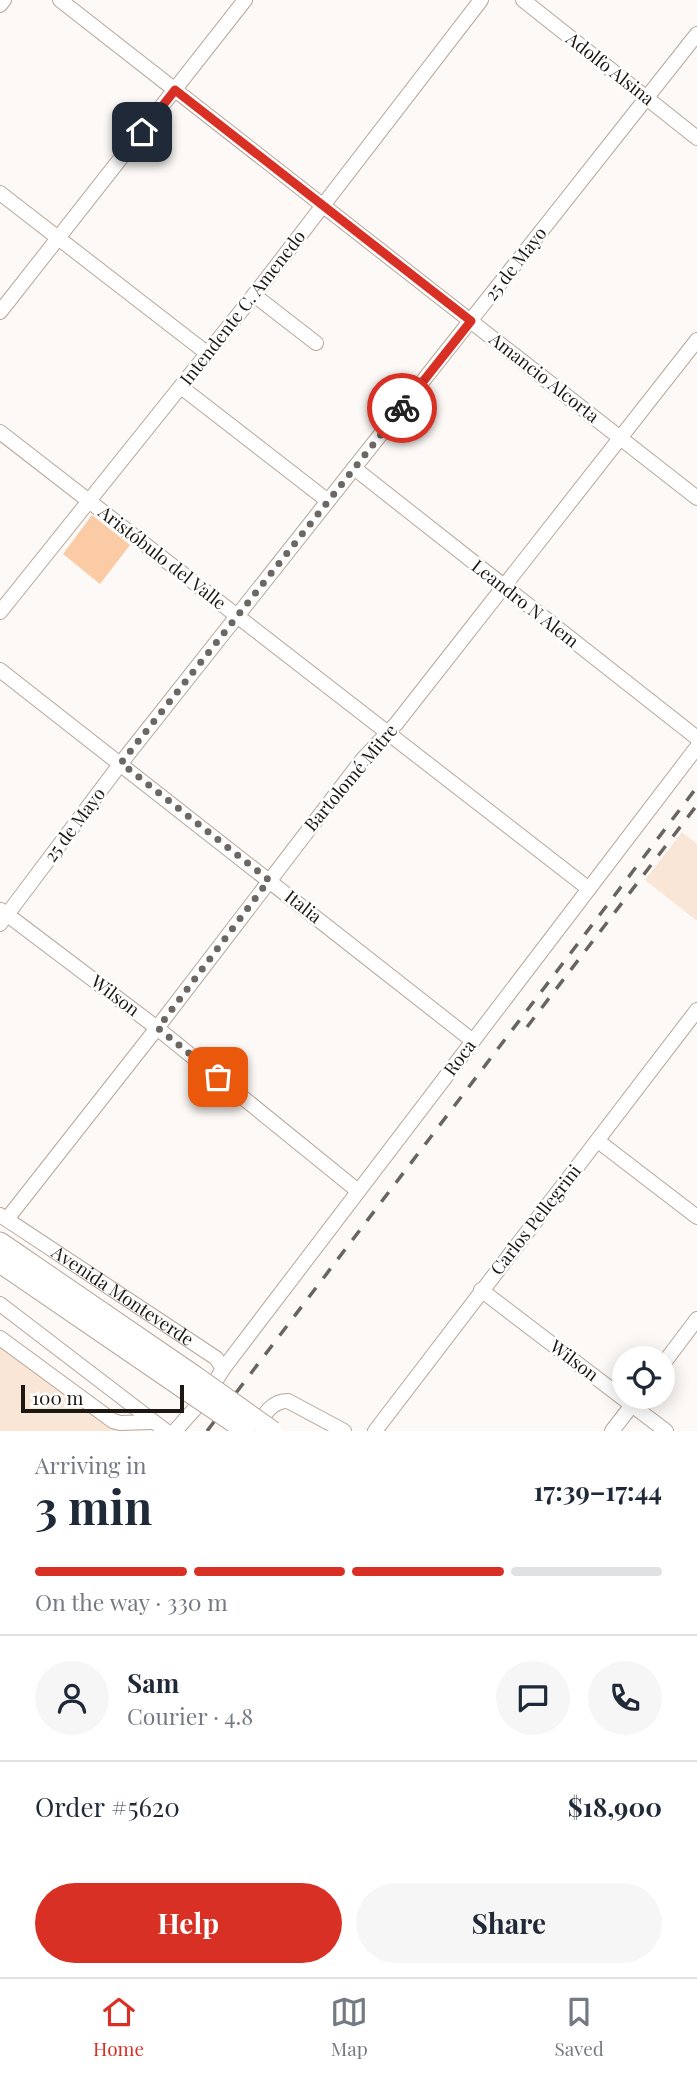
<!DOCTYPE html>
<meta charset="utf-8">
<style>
:root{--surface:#fff;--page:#f6f6f7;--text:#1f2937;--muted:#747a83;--line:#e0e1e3;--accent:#d93025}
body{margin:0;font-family:"Playfair Display",serif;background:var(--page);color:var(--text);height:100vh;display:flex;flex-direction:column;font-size:26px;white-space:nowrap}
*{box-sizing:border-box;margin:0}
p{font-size:23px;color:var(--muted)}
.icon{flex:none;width:38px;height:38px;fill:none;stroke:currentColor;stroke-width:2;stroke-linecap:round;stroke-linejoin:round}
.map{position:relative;height:1431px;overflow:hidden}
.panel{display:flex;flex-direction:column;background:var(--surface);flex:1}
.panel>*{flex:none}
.fabs{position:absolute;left:612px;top:1346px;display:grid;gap:14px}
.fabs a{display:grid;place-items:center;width:63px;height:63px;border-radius:50%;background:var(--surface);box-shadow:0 4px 18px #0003;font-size:35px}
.scale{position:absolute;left:21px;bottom:18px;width:163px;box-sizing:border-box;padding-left:7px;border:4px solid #1e1813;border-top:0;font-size:19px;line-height:24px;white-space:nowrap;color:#1e1813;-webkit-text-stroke:5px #fff;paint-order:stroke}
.pin{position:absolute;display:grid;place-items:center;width:60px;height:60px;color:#fff;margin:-30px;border-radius:14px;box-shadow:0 4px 10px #0006}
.courier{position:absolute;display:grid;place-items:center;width:70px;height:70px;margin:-35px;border:5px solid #d93025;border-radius:50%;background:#fff;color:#222;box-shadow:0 2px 9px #0007}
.headline em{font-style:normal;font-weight:700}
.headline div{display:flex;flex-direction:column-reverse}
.headline{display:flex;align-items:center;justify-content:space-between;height:119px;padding:0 35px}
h1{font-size:46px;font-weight:700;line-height:52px}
.bar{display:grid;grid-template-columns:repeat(4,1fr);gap:10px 7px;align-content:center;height:84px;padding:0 35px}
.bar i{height:9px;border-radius:5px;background:var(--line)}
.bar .current{background:var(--accent)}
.bar p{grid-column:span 4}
.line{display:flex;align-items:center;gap:18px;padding:0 35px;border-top:2px solid var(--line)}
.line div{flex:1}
.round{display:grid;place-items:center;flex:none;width:74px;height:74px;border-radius:37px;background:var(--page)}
.button{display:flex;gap:14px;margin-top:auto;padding:14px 35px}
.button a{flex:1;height:80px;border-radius:42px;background:var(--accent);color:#fff;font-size:28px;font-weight:700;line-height:80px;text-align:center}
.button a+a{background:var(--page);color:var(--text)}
.menu{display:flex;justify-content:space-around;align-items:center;height:98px;border-top:2px solid var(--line);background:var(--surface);font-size:19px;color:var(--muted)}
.menu a{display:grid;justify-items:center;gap:4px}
.menu .current{color:var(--accent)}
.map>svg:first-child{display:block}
</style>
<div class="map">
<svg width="697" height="1431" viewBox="0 0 697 1431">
<rect width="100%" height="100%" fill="#fcf9f6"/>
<path fill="#fae6d6" d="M682,832L697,844V921L645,880Z
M0,1331L117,1416L123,1431H0Z"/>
<path fill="#fbcba5" d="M92,515L130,545L100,584L63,554Z"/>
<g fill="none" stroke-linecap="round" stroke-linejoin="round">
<g stroke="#b8a79a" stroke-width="16">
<g id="minor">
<path d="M60,0L697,498"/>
<path d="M523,0L697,138"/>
<path d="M0,5L4,0"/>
<path d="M0,193L208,354"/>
<path d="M254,295L316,343"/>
<path d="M0,312L245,0"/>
<path d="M181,387L328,501"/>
<path d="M0,432L589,889"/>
<path d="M354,468L697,738"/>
<path d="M0,612L254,295L481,0"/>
<path d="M0,670L473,1041"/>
<path d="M1,910L157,1028L358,1191"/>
<path d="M0,924L121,763L697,34"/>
<path d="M598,1141L697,1217"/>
<path id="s1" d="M0,1215L216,1358L223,1369L207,1395L175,1431"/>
<path d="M7,1219L157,1028L362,760L396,724L697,340"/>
<path d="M481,1290L666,1431"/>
<path d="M0,1304L166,1431"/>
<path d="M0,1338L113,1421L120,1423L152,1422"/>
<path d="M663,1364L697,1319"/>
<path d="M223,1369L697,747"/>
<path d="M255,1430C264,1416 270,1401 288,1401L344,1431"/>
<path d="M375,1431L697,1010"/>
<path d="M612,1431L639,1396"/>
</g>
</g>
<g stroke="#b8a79a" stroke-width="21">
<path id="major" d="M0,1242L194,1375
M0,1263L184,1389"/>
</g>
<use href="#minor" stroke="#fff" stroke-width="14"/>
<use href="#major" stroke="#fff" stroke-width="19"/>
<path stroke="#696460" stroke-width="3.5" stroke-dasharray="12 12" stroke-linecap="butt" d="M527,1027L697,805
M207,1431L697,787"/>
<g stroke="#b8a79a" stroke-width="21" stroke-linecap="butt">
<path id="major-bridge" d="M194,1375L273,1431
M184,1389L246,1431"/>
</g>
<use href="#major-bridge" stroke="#fff" stroke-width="19"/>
</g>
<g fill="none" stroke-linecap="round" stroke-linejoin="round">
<path stroke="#6c6762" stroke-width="7" stroke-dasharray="0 12.6" d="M218,1077L158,1028L269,880L121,763L402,408"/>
<path stroke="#d93025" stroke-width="9" d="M142,132L175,90L471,321L402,408"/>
</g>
<g text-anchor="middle" stroke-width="5" stroke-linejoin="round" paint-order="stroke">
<g font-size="18" fill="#1e1813" stroke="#fff">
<text transform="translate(610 69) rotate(38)" y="6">Adolfo Alsina</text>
<text transform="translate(516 264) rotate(-52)" y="6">25 de Mayo</text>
<text transform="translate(243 308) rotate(-52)" y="6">Intendente C. Amenedo</text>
<text transform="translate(544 378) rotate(38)" y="6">Amancio Alcorta</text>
<text transform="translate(162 558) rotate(38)" y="6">Aristóbulo del Valle</text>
<text transform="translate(525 604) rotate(38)" y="6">Leandro N Alem</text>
<text transform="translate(351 778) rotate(-50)" y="6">Bartolomé Mitre</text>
<text transform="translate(75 825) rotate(-53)" y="6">25 de Mayo</text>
<text transform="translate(303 907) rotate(38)" y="6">Italia</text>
<text transform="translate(115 996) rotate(37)" y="6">Wilson</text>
<text transform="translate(460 1058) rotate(-53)" y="6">Roca</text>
<text transform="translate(536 1220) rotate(-52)" y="6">Carlos Pellegrini</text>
<text dy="6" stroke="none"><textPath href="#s1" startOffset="147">Avenida Monteverde</textPath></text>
<text transform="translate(574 1361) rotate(37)" y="6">Wilson</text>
</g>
</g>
</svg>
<div class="fabs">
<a><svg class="icon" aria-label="locate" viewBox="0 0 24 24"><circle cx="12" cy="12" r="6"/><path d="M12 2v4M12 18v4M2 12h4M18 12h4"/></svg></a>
</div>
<div class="scale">100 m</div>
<div class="pin" style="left:218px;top:1077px;background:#ea580c"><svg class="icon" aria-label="bag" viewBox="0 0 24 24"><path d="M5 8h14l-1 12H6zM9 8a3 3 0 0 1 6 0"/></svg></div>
<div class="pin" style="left:142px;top:132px;background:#1f2937"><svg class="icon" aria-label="home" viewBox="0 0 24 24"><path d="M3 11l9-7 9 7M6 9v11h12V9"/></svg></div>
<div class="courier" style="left:402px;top:408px"><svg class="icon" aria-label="bike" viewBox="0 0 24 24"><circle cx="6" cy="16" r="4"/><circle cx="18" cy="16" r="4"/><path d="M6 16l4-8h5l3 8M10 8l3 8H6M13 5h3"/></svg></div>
</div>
<section class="panel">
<div class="headline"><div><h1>3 min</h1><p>Arriving in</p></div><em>17:39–17:44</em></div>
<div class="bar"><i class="current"></i><i class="current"></i><i class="current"></i><i></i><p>On the way · 330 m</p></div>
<div class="line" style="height:126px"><a class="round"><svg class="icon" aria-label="person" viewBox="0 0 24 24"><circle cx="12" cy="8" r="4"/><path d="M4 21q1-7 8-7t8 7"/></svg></a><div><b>Sam</b><p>Courier · 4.8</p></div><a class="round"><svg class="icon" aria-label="chat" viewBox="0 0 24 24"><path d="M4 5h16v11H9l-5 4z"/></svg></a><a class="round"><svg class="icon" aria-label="phone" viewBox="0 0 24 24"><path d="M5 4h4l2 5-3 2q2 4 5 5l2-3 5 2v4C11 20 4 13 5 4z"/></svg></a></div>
<div class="line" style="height:91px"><div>Order #5620</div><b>$18,900</b></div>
<div class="button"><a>Help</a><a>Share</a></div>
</section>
<nav class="menu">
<a class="current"><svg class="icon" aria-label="home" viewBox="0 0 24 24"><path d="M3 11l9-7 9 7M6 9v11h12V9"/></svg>Home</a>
<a><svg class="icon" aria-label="map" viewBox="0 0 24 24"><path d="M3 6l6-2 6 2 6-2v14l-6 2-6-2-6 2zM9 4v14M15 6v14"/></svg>Map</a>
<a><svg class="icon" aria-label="saved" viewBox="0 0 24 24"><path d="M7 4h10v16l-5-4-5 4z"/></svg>Saved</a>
</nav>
